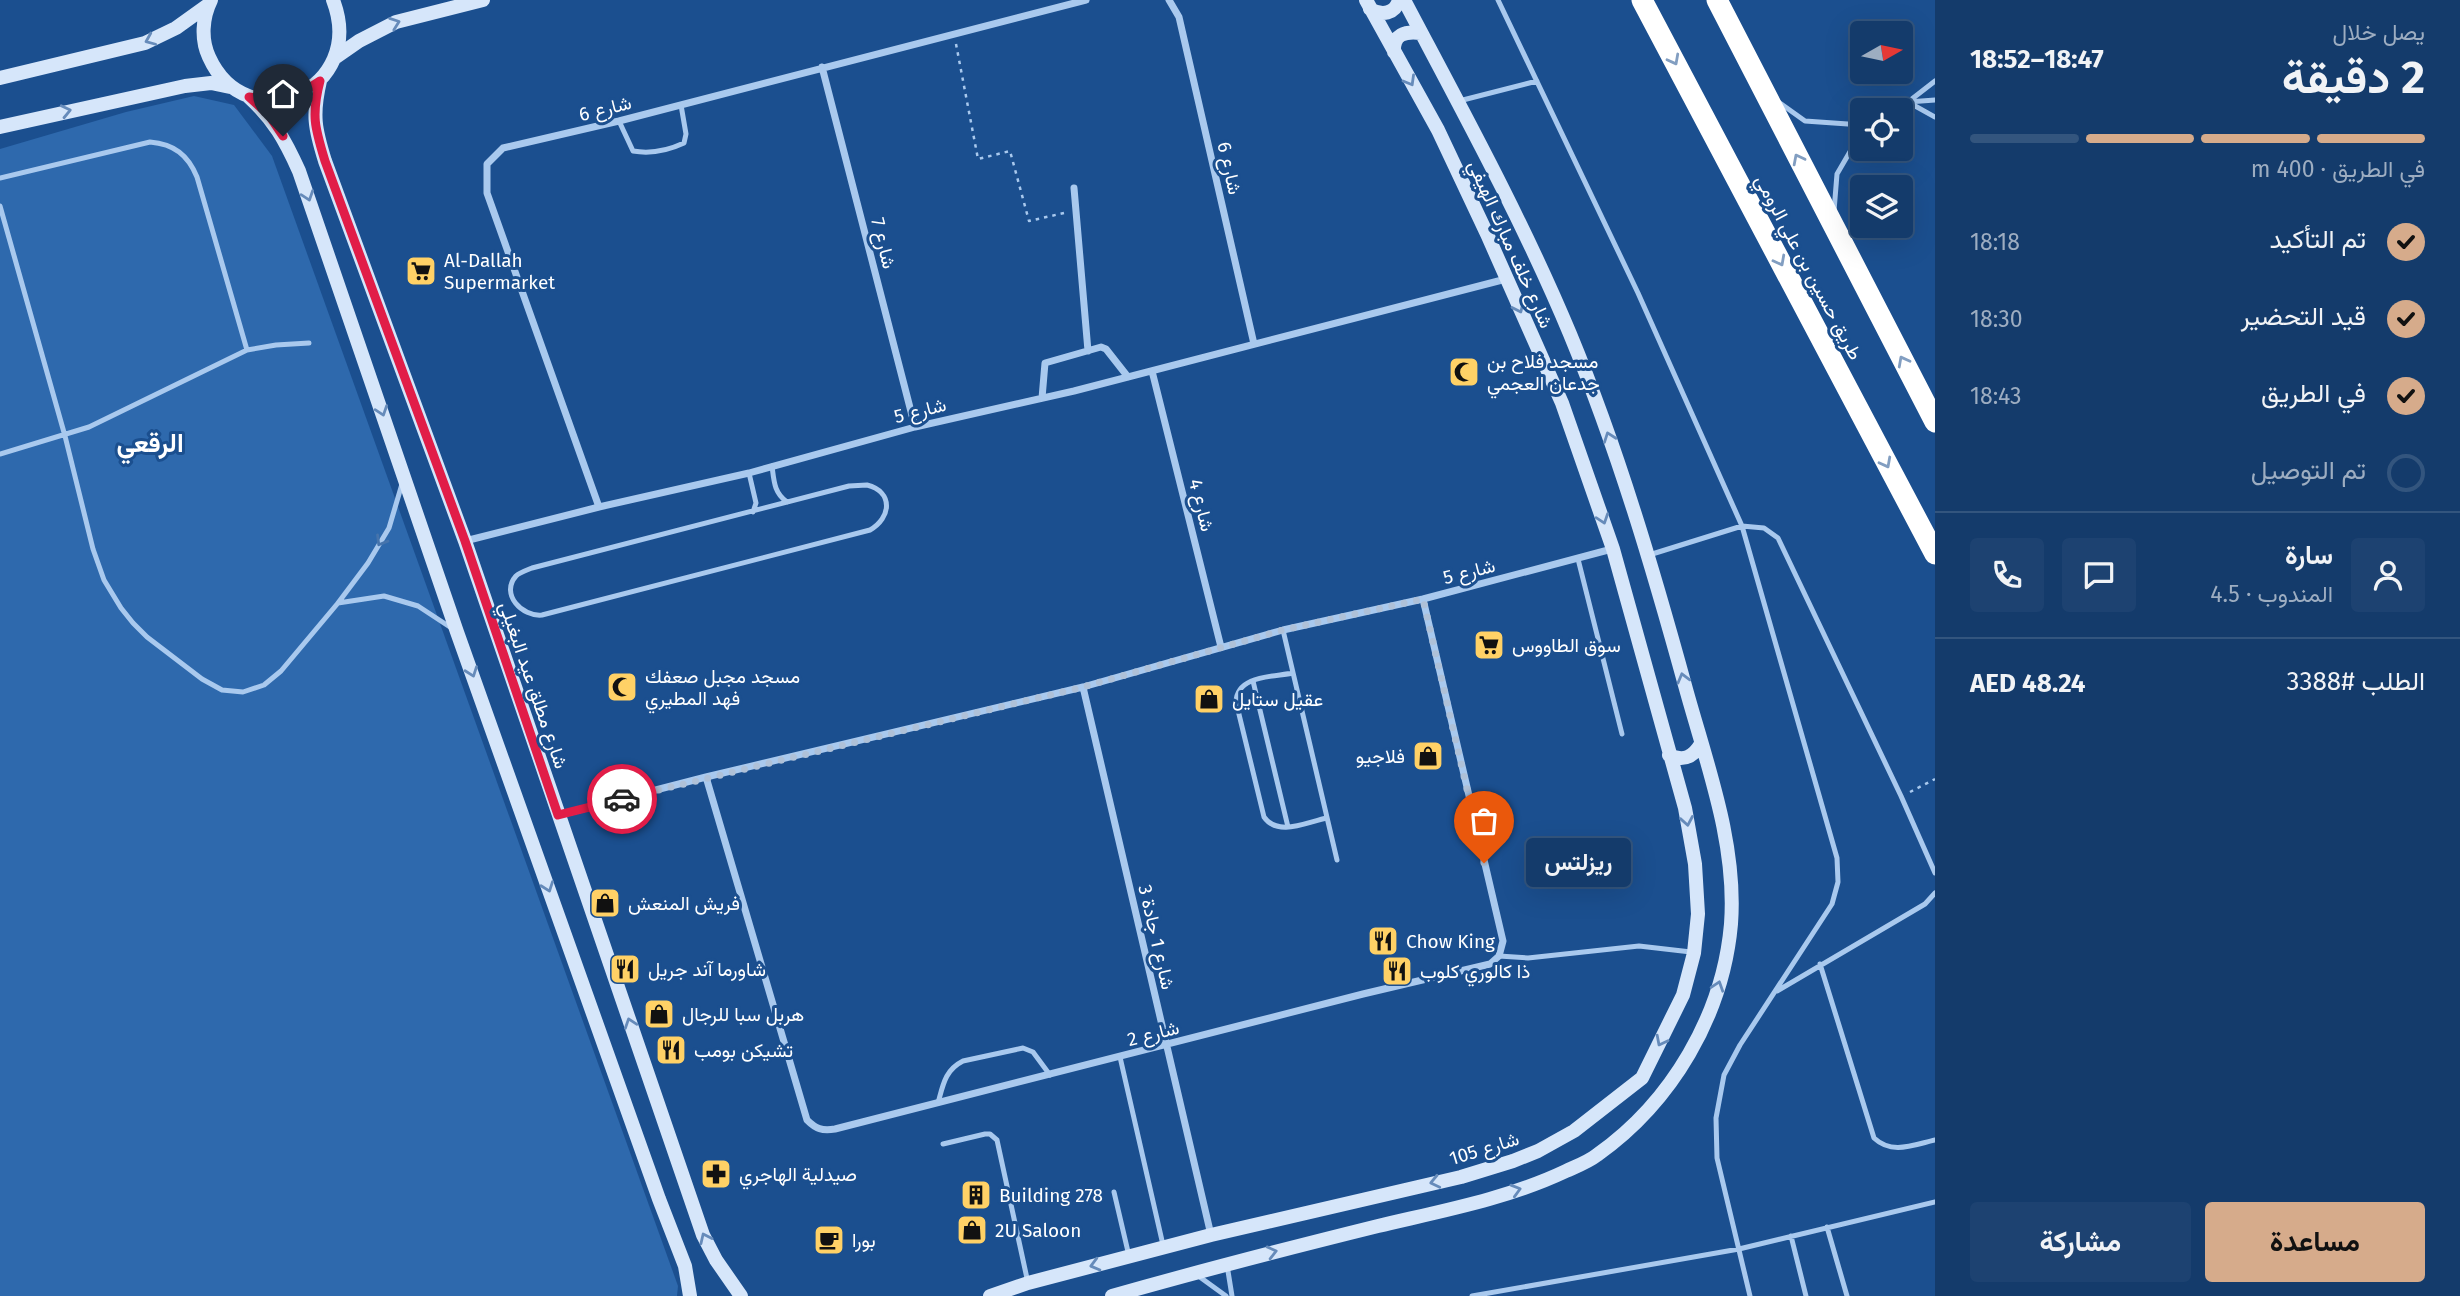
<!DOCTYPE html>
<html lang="ar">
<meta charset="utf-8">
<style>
:root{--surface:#143b6b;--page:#1d4271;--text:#f1f3f6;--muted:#9dadc1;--line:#33557e;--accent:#d6ab8b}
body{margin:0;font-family:"Fira Sans",Vazirmatn,sans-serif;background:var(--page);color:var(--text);direction:rtl;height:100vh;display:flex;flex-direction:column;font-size:26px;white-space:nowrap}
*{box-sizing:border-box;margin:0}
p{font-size:23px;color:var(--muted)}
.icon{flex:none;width:38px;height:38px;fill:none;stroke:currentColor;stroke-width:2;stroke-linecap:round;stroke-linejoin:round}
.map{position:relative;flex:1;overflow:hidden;direction:ltr}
.side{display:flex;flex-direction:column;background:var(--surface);width:525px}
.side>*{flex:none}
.needle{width:46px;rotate:81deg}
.controls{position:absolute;left:1850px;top:21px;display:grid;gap:14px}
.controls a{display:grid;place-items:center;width:63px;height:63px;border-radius:7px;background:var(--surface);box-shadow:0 7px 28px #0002,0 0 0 2px var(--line);font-size:35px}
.pin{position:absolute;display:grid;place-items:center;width:60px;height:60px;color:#fff;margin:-72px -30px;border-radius:50% 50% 50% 0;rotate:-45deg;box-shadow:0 0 7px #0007}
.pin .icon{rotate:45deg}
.courier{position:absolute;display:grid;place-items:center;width:70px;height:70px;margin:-35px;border:5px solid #e11d48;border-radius:50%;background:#fff;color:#222;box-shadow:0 2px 9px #0007}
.bubble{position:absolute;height:49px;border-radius:7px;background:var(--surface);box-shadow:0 7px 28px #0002,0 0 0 2px var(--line);font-size:23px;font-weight:700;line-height:49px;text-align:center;direction:rtl}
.summary em{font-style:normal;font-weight:700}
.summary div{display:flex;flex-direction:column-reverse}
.summary{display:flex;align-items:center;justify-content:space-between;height:119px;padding:0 35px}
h1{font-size:46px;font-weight:700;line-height:52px}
.bar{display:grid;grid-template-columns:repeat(4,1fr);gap:10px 7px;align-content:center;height:84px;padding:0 35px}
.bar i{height:9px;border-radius:5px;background:var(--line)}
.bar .on{background:var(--accent)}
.bar p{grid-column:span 4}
.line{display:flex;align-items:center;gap:18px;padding:0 35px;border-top:2px solid var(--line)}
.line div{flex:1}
.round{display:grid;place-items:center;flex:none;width:74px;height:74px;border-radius:7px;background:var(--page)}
ol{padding:0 35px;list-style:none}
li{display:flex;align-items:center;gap:21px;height:77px}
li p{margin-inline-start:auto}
li .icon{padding:7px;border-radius:50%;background:var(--accent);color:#111;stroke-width:4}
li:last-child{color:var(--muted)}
li i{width:38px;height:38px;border:4px solid var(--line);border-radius:50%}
.button{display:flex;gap:14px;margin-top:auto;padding:14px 35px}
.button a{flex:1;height:80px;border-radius:7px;background:var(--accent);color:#111;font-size:28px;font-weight:700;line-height:80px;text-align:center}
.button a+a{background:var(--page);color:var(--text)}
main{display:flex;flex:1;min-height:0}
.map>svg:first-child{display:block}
</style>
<main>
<section class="side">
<div class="summary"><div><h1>2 دقيقة</h1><p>يصل خلال</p></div><em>18:47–18:52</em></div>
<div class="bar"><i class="on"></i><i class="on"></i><i class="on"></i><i></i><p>في الطريق · 400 m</p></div>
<ol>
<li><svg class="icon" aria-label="check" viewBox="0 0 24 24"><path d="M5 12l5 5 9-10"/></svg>تم التأكيد<p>18:18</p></li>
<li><svg class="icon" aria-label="check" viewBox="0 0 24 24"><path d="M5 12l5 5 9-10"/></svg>قيد التحضير<p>18:30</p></li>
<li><svg class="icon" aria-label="check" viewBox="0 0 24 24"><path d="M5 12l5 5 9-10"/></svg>في الطريق<p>18:43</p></li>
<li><i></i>تم التوصيل</li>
</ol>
<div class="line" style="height:126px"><a class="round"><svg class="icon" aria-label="person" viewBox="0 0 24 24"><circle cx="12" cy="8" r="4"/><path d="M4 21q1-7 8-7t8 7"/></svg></a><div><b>سارة</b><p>المندوب · 4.5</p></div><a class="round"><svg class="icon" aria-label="chat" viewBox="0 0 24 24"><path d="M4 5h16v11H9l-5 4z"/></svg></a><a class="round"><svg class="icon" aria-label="phone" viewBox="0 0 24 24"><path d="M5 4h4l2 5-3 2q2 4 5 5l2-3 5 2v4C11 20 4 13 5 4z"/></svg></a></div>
<div class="line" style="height:91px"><div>الطلب #3388</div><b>AED 48.24</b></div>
<div class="button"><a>مساعدة</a><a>مشاركة</a></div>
</section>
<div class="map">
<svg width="1935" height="1296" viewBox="0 0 1935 1296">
<rect width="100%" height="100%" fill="#1b4f8f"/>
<path fill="#2e69ad" d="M194,96L234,105L272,156L678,1286L677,1296H0V149L126,112Z"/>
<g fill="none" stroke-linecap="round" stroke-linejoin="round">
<path stroke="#a9c9ee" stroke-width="2.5" stroke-dasharray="3.5 5" stroke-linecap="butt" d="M956,44L978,159L1010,151L1029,221L1064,213
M1910,792L1935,779"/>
<path stroke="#a9c9ee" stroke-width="5" d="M1498,0L1638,293L1742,526L1837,858L1838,882L1832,904L1740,1045L1724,1075L1716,1118L1717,1158L1750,1296
M1459,101L1537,81
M1777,101L1805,121L1862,125
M1908,102L1935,117
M1908,102L1935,100
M1892,110L1908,102L1935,81
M619,121L633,151C650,154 669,150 684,143L686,134L681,105
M0,178L150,142C174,144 188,155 197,177L247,350
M0,206L65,436L93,549L104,580L121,608L133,623L147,637L202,679L222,690L243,692L264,685L281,671L338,603L368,563L389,528L402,484
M1834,211L1837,174L1862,131
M0,454L89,427L247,350L276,345L309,343
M772,466C774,481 774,493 787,502
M749,473L756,503L753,512
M867,485C894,492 891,518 870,530L542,615C522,617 500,594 516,576C519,573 527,570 532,568L849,486Z
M1649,555L1742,526L1764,528L1778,538L1901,796L1935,873
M1578,559L1622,734
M338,603L384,596L418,606L453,629
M1283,630L1337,860
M1293,673C1273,677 1237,675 1236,702L1264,817C1278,837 1307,822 1327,818
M1253,681L1288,827
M1499,956L1528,958L1639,946L1691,952
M1820,964L1874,1138C1892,1155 1913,1145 1935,1140
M1777,991L1925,904L1935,893
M1120,1057L1163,1245
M938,1103C943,1085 945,1070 963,1061L1023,1048L1033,1052L1050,1075
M943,1144L985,1134H990L997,1140L1028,1283
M1114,1192L1129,1256
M1827,1227L1847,1296
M1791,1236L1806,1296
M1227,1265L1232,1296
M1197,1275L1226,1296
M1472,1296L1739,1249L1935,1202"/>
<path stroke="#a9c9ee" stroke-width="7" d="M1169,0L1179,17L1254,344
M822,67L915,427
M1074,188L1088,351
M1152,371L1221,647
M1042,398L1045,363L1101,347L1106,349L1128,377
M599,507L487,193V164L503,148L619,121L1086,0
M465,541L599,507L749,473L915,427L1074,391L1506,279
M1083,687L1211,1235
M706,777L807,1120C816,1129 822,1131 835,1129L1363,994L1490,964L1499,956L1503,941L1423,599
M559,815L706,777L1083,687L1283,630L1423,599L1612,549"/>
<path stroke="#d6e6fa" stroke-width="14" d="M211,0C202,18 201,40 209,57C247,141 368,91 333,0
M1370,9C1382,16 1395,14 1399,0
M1394,52C1393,34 1405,31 1421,33
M336,57L359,41L396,22L483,0
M0,78L145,43L176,28L208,5
M320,81C312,115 315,129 325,161L465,541L703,1235L716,1260L741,1296
M249,97C274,120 285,140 299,171L457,632L659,1199L685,1266L690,1296
M0,127L185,86L211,83L230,87
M1669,755C1684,762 1693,757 1701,744
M990,1296L1028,1283L1211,1235L1461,1177L1513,1161L1538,1151L1574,1131L1642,1078L1683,995L1694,953L1698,914L1695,864L1685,808L1613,549L1562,403L1487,234L1438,130L1366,0
M1112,1296C1200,1271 1289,1248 1378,1226C1441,1211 1507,1199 1566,1171C1577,1166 1588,1162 1597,1155C1672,1102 1723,1015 1731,924C1737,844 1707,765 1686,689C1653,569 1618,450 1570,334C1522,219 1462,110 1404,0"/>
<path stroke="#fff" stroke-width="21" d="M1642,0L1935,554
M1717,0L1935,422"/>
</g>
<defs><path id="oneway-chevron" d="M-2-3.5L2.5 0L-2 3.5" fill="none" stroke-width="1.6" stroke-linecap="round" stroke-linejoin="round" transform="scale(1.75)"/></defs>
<g stroke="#668bba">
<use href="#oneway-chevron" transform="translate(395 23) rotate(-20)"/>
<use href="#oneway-chevron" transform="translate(150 40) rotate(157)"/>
<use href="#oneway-chevron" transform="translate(1410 81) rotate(60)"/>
<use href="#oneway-chevron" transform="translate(66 111) rotate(-13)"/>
<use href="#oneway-chevron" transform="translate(308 196) rotate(71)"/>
<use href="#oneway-chevron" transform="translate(1519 308) rotate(65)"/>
<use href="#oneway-chevron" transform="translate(382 411) rotate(71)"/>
<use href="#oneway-chevron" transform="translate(1609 437) rotate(-110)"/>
<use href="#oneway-chevron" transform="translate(1603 519) rotate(71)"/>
<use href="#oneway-chevron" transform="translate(472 672) rotate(70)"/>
<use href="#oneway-chevron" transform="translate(1683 678) rotate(-105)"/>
<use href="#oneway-chevron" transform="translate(1687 821) rotate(80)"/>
<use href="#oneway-chevron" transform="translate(548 887) rotate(70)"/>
<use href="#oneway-chevron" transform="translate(1718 986) rotate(-72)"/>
<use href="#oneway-chevron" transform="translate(630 1023) rotate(-109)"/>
<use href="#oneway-chevron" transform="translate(1661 1041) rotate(117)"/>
<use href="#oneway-chevron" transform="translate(1435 1182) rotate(167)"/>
<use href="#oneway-chevron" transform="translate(1516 1190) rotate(-16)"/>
<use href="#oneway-chevron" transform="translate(705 1238) rotate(-115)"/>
<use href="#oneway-chevron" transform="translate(1272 1252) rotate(-14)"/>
<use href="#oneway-chevron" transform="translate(1095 1265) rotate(165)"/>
</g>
<g stroke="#829ec1">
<use href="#oneway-chevron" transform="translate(1674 60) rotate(62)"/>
<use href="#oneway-chevron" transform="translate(1798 159) rotate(-117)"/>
<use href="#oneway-chevron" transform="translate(1780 261) rotate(62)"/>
<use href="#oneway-chevron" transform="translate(1903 361) rotate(-118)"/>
<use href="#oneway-chevron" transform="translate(1886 463) rotate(62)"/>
</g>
<use stroke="#4674ac" href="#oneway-chevron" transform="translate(381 541) rotate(121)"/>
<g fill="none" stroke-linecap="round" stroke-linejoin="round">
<path stroke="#afc1d8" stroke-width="7" stroke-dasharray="0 12.6" d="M622,799L1083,687L1283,630L1423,599L1484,863"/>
<path stroke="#e11d48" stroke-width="9" d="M283,136L269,115L249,97C277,102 296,98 320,81C311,116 315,128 325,161L465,541L558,815L622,799"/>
</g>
<defs>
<g id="supermarket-square" transform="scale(1.575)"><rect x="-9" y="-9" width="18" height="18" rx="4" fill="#ffd166" stroke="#1b4f8f"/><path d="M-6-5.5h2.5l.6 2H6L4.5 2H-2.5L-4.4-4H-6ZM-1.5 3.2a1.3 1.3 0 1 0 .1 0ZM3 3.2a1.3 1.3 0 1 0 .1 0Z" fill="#111"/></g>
<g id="mosque-square" transform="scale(1.575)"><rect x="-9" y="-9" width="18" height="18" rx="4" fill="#ffd166" stroke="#1b4f8f"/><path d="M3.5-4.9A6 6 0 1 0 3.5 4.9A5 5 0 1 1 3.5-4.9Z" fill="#111"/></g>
<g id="shop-square" transform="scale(1.575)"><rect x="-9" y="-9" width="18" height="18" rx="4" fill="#ffd166" stroke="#1b4f8f"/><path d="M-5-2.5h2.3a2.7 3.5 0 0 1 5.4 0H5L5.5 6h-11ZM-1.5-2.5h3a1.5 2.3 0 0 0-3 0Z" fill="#111"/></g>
<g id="restaurant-square" transform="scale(1.575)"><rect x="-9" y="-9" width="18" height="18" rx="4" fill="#ffd166" stroke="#1b4f8f"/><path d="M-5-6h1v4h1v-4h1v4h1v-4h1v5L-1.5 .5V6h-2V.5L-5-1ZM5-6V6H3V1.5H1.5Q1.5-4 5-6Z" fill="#111"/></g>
<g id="pharmacy-square" transform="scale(1.575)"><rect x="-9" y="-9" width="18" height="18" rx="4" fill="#ffd166" stroke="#1b4f8f"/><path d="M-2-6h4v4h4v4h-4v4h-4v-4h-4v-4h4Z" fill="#111"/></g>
<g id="building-square" transform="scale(1.575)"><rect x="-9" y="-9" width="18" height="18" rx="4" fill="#ffd166" stroke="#1b4f8f"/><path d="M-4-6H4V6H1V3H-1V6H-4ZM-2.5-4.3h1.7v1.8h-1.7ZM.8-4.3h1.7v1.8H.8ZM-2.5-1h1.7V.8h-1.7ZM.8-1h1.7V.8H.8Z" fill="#111"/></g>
<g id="cafe-square" transform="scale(1.575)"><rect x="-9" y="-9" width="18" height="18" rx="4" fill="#ffd166" stroke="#1b4f8f"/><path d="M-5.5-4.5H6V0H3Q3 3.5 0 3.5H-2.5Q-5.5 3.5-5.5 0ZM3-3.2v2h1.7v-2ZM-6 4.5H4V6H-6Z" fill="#111"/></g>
</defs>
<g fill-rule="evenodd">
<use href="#supermarket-square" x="421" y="271"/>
<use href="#mosque-square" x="1464" y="372"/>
<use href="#supermarket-square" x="1489" y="645"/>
<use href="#mosque-square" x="622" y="687"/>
<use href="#shop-square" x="1209" y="699"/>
<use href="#shop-square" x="1428" y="756"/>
<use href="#shop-square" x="605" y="903"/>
<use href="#restaurant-square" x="1383" y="941"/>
<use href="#restaurant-square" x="625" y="969"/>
<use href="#restaurant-square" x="1397" y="971"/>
<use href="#shop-square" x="659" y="1014"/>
<use href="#restaurant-square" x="671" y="1050"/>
<use href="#pharmacy-square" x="716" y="1174"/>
<use href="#building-square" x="976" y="1195"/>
<use href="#shop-square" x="972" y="1230"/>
<use href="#cafe-square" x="829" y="1240"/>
</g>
<g text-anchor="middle" stroke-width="6" stroke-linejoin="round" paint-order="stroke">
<g font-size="19" fill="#fff" stroke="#1b4f8f">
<text transform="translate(605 108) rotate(-14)" y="7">شارع 6</text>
<text transform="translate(1230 168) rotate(77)" y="7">شارع 6</text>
<text transform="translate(884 243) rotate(76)" y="7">شارع 7</text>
<text transform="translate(1511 244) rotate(66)" y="7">شارع خلف مبارك الهيفي</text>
<text transform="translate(1809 267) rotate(62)" y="7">طريق حسين بن علي الرومي</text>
<text transform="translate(920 410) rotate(-14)" y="7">شارع 5</text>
<text transform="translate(1202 505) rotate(76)" y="7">شارع 4</text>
<text transform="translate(1469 571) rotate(-14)" y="7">شارع 5</text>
<text transform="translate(534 685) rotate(71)" y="7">شارع مطلق عيد البغيلي</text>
<text transform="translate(1157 937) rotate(77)" y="7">شارع 1 جادة 3</text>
<text transform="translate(1153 1033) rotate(-14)" y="7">شارع 2</text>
<text transform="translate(1484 1148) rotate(-17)" y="7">شارع 105</text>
</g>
<g font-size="19" fill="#fff" stroke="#1b4f8f" text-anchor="start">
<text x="444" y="267">Al-Dallah<tspan x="444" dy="22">Supermarket</tspan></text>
<text x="1487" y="368">مسجد فلاح بن<tspan x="1487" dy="22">جدعان العجمي</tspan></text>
<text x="1512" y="652">سوق الطاووس</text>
<text x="645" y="683">مسجد مجبل صعفك<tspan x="645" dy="22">فهد المطيري</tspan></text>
<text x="1232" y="706">عقيل ستايل</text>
<text x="1405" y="763" text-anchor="end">فلاجيو</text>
<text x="628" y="910">فريش المنعش</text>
<text x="1406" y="948">Chow King</text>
<text x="648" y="976">شاورما آند جريل</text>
<text x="1420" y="978">ذا كالوري كلوب</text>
<text x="682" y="1021">هربل سبا للرجال</text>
<text x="694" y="1057">تشيكن بومب</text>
<text x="739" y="1181">صيدلية الهاجري</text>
<text x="999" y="1202">Building 278</text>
<text x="995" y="1237">2U Saloon</text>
<text x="852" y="1247">بورا</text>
</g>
<g font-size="26" font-weight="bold" fill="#fff" stroke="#1b4f8f">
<text x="150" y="452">الرقعي</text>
</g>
</g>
</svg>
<div class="controls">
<a><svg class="needle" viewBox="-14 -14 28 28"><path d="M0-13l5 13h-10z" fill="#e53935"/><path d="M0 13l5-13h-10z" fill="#9dadc1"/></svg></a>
<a><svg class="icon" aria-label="locate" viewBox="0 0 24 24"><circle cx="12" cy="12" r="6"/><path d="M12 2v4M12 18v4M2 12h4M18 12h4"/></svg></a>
<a><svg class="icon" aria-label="layers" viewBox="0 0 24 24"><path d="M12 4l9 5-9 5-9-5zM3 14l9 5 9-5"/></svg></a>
</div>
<div class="pin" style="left:1484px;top:863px;background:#ea580c"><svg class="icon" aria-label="bag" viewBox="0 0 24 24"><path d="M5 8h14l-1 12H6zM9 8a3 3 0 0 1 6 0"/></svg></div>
<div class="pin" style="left:283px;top:136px;background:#1f2937"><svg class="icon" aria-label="home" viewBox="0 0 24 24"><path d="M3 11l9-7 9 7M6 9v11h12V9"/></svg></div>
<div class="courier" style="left:622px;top:799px"><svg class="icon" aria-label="car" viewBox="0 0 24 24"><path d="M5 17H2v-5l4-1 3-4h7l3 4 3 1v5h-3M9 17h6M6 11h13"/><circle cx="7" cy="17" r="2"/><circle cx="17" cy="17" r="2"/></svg></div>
<div class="bubble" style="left:1526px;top:838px;width:105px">ريزلتس</div>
</div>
</main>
